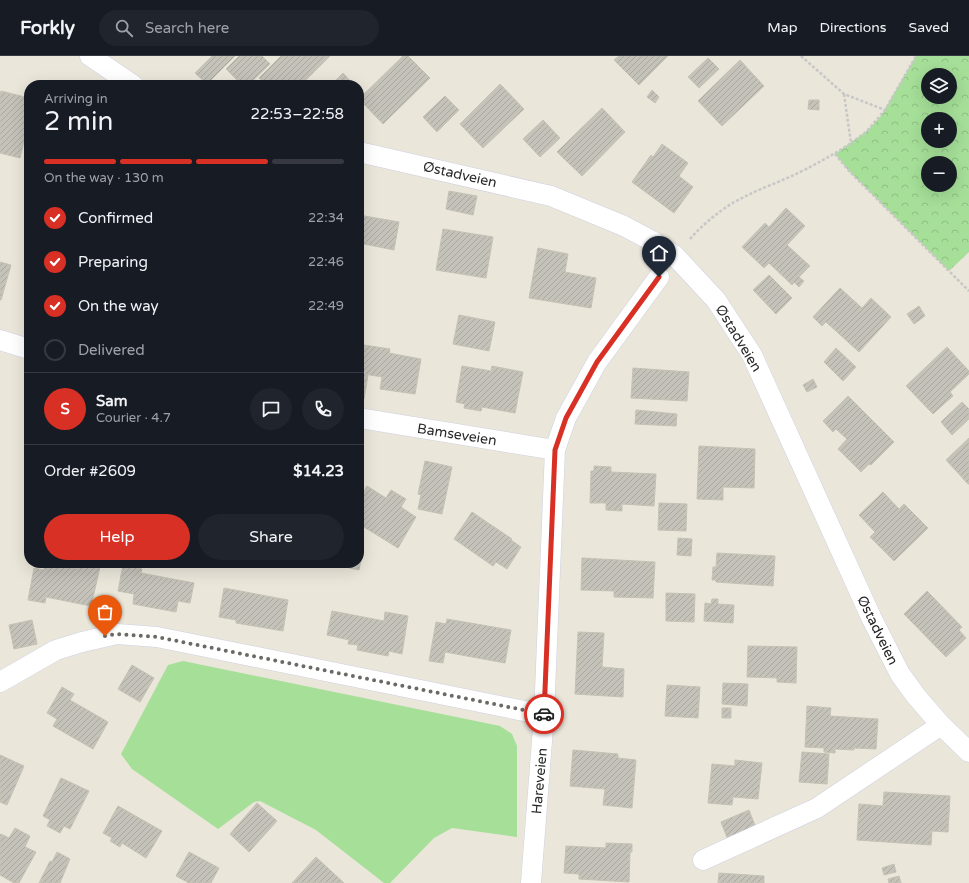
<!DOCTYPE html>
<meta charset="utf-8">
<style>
:root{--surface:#171b24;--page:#20242c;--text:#f1f3f6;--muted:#9ea1a6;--line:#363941;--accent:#d93025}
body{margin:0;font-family:"Varela Round",sans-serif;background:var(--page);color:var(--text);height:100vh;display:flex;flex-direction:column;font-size:15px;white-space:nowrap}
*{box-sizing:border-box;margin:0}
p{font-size:13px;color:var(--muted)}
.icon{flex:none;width:22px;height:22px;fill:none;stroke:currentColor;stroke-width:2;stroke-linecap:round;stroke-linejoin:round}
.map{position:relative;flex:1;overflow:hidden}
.panel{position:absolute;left:24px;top:24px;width:340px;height:488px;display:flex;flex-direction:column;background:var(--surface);border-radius:16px;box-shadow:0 4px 16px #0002}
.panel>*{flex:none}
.buttons{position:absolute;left:921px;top:12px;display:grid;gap:8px}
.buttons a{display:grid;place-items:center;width:36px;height:36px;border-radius:50%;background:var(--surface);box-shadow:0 4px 16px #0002;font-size:20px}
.pin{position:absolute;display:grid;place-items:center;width:34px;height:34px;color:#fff;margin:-41px -17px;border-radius:50% 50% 50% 0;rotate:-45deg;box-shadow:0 0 4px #0007}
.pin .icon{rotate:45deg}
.courier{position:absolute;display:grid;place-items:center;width:40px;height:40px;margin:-20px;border:3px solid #d93025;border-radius:50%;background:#fff;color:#222;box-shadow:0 1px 5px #0007}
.summary em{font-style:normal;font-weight:600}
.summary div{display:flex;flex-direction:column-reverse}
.summary{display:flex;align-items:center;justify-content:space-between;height:68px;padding:0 20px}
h1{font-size:26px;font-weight:600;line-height:30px}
.bar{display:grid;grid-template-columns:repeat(4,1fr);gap:6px 4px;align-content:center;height:48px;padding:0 20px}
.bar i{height:5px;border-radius:3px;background:var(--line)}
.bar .selected{background:var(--accent)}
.bar p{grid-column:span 4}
.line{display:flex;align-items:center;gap:10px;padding:0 20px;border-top:1px solid var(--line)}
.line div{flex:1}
.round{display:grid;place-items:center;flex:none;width:42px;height:42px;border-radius:21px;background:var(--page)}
ol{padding:0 20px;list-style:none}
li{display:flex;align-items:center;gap:12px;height:44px}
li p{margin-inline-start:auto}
li .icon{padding:4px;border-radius:50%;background:var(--accent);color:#fff;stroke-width:4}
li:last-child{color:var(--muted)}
li i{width:22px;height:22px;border:2px solid var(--line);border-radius:50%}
.action{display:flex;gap:8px;margin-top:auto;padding:8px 20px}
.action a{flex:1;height:46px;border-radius:24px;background:var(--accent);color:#fff;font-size:16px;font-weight:600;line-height:46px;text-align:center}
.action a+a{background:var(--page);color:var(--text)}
header{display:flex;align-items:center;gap:24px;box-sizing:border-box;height:56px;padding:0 20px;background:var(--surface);border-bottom:1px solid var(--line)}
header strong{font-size:19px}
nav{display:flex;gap:22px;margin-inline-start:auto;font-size:14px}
.search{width:280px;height:36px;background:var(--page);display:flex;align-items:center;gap:10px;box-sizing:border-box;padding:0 14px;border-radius:22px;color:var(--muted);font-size:15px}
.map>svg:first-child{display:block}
</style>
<header>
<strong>Forkly</strong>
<div class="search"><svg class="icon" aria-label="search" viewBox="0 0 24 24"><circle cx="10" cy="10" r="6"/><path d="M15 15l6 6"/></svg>Search here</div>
<nav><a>Map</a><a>Directions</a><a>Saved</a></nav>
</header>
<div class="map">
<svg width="969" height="827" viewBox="0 0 969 827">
<defs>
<pattern id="park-crowns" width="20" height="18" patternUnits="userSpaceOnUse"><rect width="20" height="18" fill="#a5df98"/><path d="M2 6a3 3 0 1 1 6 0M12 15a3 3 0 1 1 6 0" fill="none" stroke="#8ebf83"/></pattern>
<pattern id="building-hatch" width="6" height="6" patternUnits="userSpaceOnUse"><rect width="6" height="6" fill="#c5c2ba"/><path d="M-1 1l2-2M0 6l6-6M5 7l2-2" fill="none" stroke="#a9a7a0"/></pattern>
</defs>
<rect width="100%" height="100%" fill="#eae6da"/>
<path fill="#a5df98" d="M183,605L500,670L512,678L517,690V781L452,772L434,782L390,827H384L316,774L260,745L254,746L218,773L132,713L121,698L168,609Z"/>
<path fill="url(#park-crowns)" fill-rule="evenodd" d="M916,0H969V196L949,215L850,116L835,98L867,75L881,60ZM928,19H950V41H928ZM928,63H950V85H928ZM928,107H950V129H928Z"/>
<path fill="url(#building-hatch)" stroke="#c5c2b4" d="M212,0H235L207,28L195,17Z
M239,0H262L270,8L248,29H242L226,13Z
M281,0H330L301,29H267L259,22Z
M403,0H408L430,22L383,68L359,43Z
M619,0H668L639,29L614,4Z
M708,2L719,13L699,32L688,21Z
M740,4L764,30L722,70L698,45Z
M343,17L354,29H331Z
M500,28L524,53L483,92L460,68Z
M652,34L659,41L655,47L647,41Z
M1,35L29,42V78L26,77L20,102L0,97V40Z
M445,40L459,54L437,76L423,61Z
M809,44H819V54L808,53Z
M602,52L625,76L582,120L557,96Z
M543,64L560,82L540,101L523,83Z
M662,88L688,107L679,120L693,131L674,157L632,126L651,99L653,101Z
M359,126L363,127L359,145Z
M449,135L477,140L473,159L446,153Z
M786,152L805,170L787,189L810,210L799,221L804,225L799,231L794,226L792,229L769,207L764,212L742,191L765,167L769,171Z
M359,159L399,166L394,194L359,187Z
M443,173L493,181L486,222L436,214Z
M538,192L568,198L565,216L596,222L591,252L529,242Z
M0,206L11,209L1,244H0Z
M769,219L792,242L776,258L753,234Z
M840,232L862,252L871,242L891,261L859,296L826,266L822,270L813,261Z
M919,250L925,260L914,268L907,258Z
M459,259L495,266L489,295L453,288Z
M364,289L390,293L389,297L421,303L415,338L380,333L382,321L359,317Z
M947,291L969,315V318L950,336L953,340L933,358L906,330Z
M836,292L856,311L843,325L824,306Z
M462,310L491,315L492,310L523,316L515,357L482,351L481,355L464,352L465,348L456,346Z
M633,312L689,316L687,345L631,342Z
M359,318L368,319L364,343L359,342Z
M813,323L817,331L807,336L803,329Z
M848,340L894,386L871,409L869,408L861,416L838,393L847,383L836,373L833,376L823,365Z
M962,346L969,353V363L952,379L941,366Z
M636,354L677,358L676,370L635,368Z
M969,382V428H968L946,404Z
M699,390L755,393L754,432L723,431V444L697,443Z
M425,405L452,411L442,458L418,453L421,439L418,438Z
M594,410L611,411V416L656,418L654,450L622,448V455L606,454V447H590L591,415H594Z
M367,430L386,442L391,434L406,443L401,451L416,461L398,492L359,468V444Z
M883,436L899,453L904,448L928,472L894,505L870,481L875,476L859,459Z
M659,447L687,448L686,475L658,474Z
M472,456L512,483L511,484L521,491L507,513L496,506L493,510L454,483Z
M678,482L692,483L691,500L677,499Z
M717,497L775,500L773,530L716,526V524H712L713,511H716Z
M582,502L655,506L653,542L614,541V535L581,534Z
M359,505H361L359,514L349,512L350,507H359Z
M45,507L78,513L79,507H101L91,550L46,541L45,547L28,544L34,512L44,514Z
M123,509L142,513L141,517L194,527L190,547L178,545L176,556L133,548L134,538L118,535Z
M224,532L288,544L283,575L236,567V564L219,561Z
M927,535L962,571L959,574L966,582L946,601L904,558Z
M666,537L695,538L694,566L666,565Z
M712,543H718V548L734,549L733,567L704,565L705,547L711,548Z
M332,555L384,565L385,556L408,560L402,598L389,595L388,600L357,594L358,589L348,588L349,584L327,579Z
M447,563L511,574L505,607L445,596L443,607L429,605L436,566L446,568Z
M32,564L37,588L14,593L9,569Z
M578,576L604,577L602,611L624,613L623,641L575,638Z
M748,590L797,591L796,627L777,626V622L747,621Z
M132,609L154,622L140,646L118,633Z
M723,627L748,628L747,650L722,648Z
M667,629L700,631L698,662L665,660Z
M62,631L74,638L70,644L108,666L93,693L53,670L57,663L47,657Z
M807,650L831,652L830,660L878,663L876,693L854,692V694L835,693V697L824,696V692L805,691Z
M722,652H731V662H722Z
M573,694L618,698V702L636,704L632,752L603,749L605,733L570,730Z
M802,696L829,698L827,728L799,726Z
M0,699L24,710L7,749L0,746Z
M735,704L762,707L758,743L733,741L732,749L708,747L712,708L735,710Z
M61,722L89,735L70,773L64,770L60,777L47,770L50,764L43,760Z
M884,736L950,740L948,776L932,775L931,789L857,784L859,748L883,750Z
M257,747L277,765L249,796L230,778Z
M118,750L162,775L146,802L122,787L120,791L110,785L112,782L103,777Z
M749,754L756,772L728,784L721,766Z
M15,772L30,780L25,791L36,796L19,827H14L0,819V779L1,778L9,782Z
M606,787L632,788V796H630L629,826L579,823V818L564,817L566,790L606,792Z
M57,796L70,803L60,827H39L50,805L52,806Z
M189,796L219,812L211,827H189L176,820Z
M316,801L344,827H292Z
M894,808L896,816L884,819L882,812Z
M719,817L764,820V827H718Z
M899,820L901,827H889L888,823Z"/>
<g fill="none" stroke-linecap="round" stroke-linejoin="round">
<g stroke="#cfd0e1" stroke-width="21">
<path id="minor" d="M90,0L133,29
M359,96L551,140L624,170L652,185L675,200L716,244L752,299L871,561L900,618L916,640L941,669L969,696
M0,284L29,293
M359,362L555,394
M0,626L56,594L82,586L117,578L157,581L544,659
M703,804L817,752L941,669
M531,827L544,659L555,394L566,362L597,306L659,221"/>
</g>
<path stroke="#c7c7c7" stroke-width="2.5" stroke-dasharray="3 2" stroke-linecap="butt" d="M801,0L844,38L885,54L916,0
M844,38L851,87L867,75L885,54
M835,98L850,116L969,235
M690,183C706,165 726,149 748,139C764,131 782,125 798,117C817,108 834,98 851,87"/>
<use href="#minor" stroke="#fff" stroke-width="20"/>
</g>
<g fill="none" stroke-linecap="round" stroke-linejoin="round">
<path stroke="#6c6a66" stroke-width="4" stroke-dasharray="0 7.2" d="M105,580L117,578L157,581L544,658"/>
<path stroke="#d93025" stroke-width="5" d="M544,658L555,394L566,362L597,306L659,221"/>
</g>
<g text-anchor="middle" stroke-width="3" stroke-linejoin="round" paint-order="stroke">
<g font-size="14" fill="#282828" stroke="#fff">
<text transform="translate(460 118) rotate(13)" y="5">Østadveien</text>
<text transform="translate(739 282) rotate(59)" y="5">Østadveien</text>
<text transform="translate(457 378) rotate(9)" y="5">Bamseveien</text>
<text transform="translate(878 574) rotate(64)" y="5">Østadveien</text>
<text transform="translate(539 725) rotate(-85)" y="5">Hareveien</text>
</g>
</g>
</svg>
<div class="buttons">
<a><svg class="icon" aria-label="layers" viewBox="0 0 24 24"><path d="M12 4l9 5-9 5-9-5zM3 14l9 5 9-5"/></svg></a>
<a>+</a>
<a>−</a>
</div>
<div class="pin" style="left:105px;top:580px;background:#ea580c"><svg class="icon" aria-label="bag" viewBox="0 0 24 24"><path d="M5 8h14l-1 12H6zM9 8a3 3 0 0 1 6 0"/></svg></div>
<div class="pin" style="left:659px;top:221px;background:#1f2937"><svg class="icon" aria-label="home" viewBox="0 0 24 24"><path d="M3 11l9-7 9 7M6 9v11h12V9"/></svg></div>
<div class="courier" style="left:544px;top:658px"><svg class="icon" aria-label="car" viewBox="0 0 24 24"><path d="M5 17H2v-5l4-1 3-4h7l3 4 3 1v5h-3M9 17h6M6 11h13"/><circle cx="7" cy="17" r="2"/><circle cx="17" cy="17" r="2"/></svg></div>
<section class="panel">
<div class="summary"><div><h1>2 min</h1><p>Arriving in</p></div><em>22:53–22:58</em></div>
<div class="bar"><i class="selected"></i><i class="selected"></i><i class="selected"></i><i></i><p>On the way · 130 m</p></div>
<ol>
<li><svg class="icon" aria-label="check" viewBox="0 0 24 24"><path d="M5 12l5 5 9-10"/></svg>Confirmed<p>22:34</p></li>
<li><svg class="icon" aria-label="check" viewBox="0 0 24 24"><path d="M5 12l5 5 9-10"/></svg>Preparing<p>22:46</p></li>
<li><svg class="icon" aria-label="check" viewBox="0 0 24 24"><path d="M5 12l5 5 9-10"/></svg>On the way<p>22:49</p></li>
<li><i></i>Delivered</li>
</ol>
<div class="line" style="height:72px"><b class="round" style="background:var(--accent);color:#fff">S</b><div><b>Sam</b><p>Courier · 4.7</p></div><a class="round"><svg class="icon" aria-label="chat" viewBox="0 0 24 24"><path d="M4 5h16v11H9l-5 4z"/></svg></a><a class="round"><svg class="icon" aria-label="phone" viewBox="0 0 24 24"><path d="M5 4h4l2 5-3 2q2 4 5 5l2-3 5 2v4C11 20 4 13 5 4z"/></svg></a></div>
<div class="line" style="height:52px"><div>Order #2609</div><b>$14.23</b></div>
<div class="action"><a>Help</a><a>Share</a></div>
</section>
</div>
